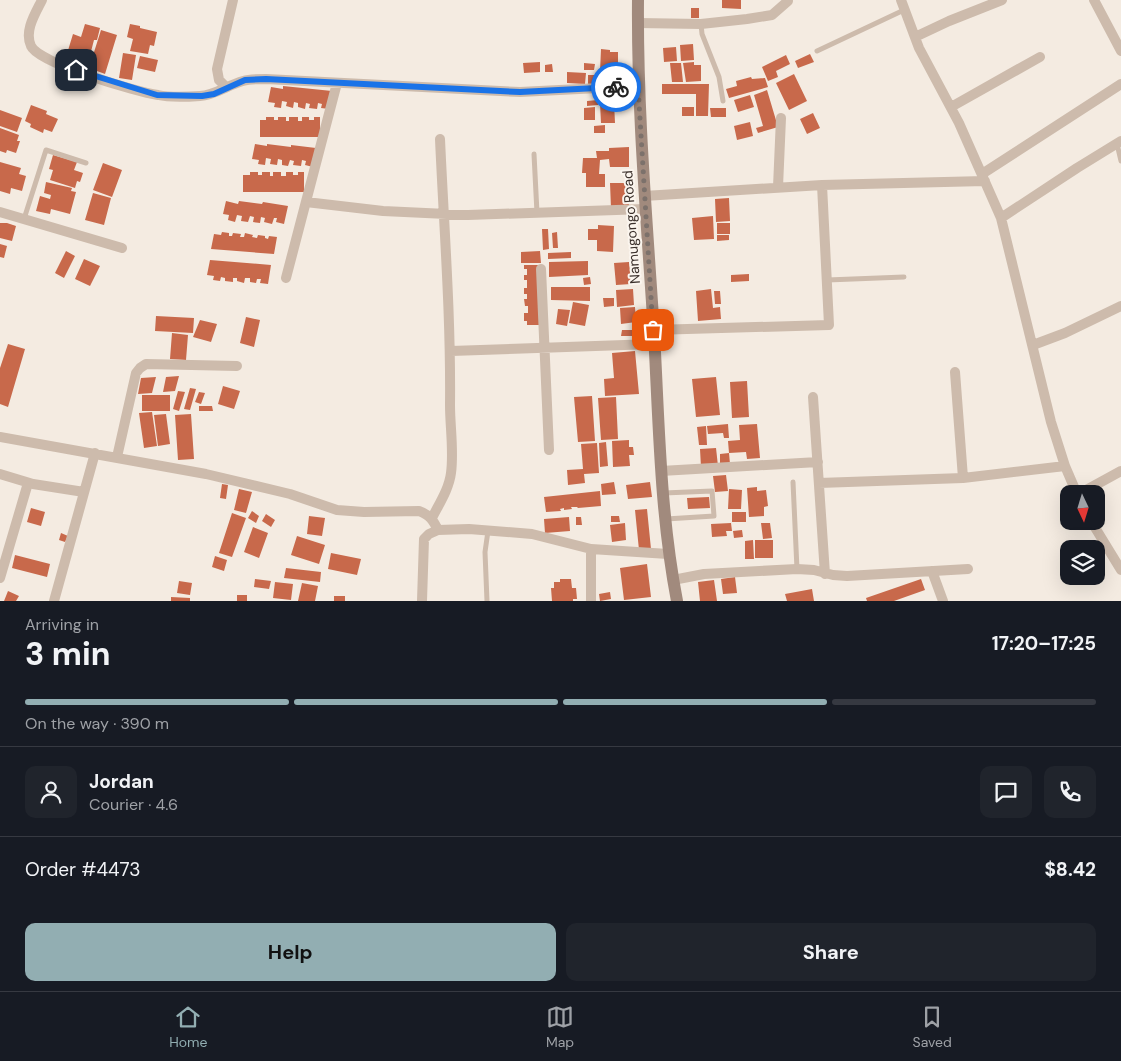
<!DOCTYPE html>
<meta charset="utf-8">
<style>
:root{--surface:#171b24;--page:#20242c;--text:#f1f3f6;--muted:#9ea1a6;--line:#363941;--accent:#92aeb2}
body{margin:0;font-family:"DM Sans",sans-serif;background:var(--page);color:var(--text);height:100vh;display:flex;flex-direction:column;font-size:19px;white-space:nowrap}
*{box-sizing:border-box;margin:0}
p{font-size:16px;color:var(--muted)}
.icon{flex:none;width:28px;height:28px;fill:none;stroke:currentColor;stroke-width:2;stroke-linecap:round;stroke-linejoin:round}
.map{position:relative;height:601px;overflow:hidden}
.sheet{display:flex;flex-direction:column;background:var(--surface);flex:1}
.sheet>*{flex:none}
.needle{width:32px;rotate:176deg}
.controls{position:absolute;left:1060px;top:485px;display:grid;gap:10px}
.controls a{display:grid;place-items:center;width:45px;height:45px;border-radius:10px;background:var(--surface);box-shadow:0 5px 20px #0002;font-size:25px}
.pin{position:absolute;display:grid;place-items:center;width:42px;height:42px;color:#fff;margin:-21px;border-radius:10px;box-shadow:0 2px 8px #0006}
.courier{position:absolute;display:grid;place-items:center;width:50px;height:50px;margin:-25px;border:4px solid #1a73e8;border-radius:50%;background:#fff;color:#222;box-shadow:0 1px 6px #0007}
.head em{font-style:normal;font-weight:700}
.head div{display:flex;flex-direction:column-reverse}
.head{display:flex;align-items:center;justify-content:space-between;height:85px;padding:0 25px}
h1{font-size:32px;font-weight:700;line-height:38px}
.bar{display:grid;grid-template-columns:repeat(4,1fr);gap:8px 5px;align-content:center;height:60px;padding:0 25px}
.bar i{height:6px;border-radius:4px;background:var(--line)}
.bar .selected{background:var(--accent)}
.bar p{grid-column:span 4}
.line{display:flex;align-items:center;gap:12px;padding:0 25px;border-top:1px solid var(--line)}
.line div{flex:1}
.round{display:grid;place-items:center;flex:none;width:52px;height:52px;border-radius:10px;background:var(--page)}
.button{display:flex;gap:10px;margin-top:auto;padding:10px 25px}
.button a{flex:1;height:58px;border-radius:10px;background:var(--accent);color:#111;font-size:20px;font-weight:700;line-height:58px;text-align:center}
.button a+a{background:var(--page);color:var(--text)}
.menu{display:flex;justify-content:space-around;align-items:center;height:70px;border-top:1px solid var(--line);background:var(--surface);font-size:14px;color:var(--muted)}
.menu a{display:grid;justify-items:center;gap:2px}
.menu .selected{color:var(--accent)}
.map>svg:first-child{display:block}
</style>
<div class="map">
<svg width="1121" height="601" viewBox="0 0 1121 601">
<rect width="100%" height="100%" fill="#f4ebe1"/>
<path fill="#c8694b" d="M722,0H741V9L722,8Z
M691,8H699V18H691Z
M85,24L100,28L97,40H94L88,63L66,57L73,34L81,37Z
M130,24L140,26V28L157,32L154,46L150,45L148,54L130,51L133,39L127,37Z
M101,30L117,35L105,74L89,68Z
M693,44L694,60L681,61L680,45Z
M676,47L677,61L664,62L663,48Z
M601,49L610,50V52H618V64H614L613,72H600Z
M123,53L136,55L132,80L119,78Z
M810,54L814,62L798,68L795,61Z
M786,55L790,64L776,71L778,77L768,81L762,67Z
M140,56L158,60L155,72L137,68Z
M540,62V72L524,73L523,63Z
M694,62V65H701V81L686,82L683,63Z
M584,63L595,64L594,70H584Z
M670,63H681L683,82H672Z
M552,64L553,72H545V65Z
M567,72L586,73L585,84L567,83Z
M610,74H629V82H610Z
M794,74L807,101L789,110L776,83Z
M588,75H608V84H588Z
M751,77L752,79L765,78L768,87L729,98L726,89L737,86L736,81Z
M662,84H709L708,116H696V94H662Z
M283,86L332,91L329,109L321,108L322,104L318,103L317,109L309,108L310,104L306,103L305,109L298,107V103L294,102L293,108L286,106L287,102L282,101L281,108L274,107L275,103L268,102L271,87L283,89Z
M767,90L778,127L758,133L756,128L763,126L754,95Z
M750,95L754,107L738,112L734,100Z
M598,100V105L587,106V101Z
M614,102L615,123H601L600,103Z
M31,105L47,111L46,114L58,119L52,132L44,129L43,133L30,127L31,124L25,121Z
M595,107V120H584V108Z
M682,107H694V116H682Z
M710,108H726V117H711Z
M0,110L22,118L17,132L0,126Z
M813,113L820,128L807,134L800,119Z
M266,117H274V120H278V117H286V121H289V117H298V121H302V117H309V120H314V117H320V137H260V120H266Z
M750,122L753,136L737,140L734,126Z
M605,125V133H594V126Z
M0,128L19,135L17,141H20L16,153L7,150L6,153L0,151Z
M255,144L267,146V144L291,147V145L316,148L313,167L305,165L306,161L302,160L301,166L293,165L294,161L290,160L288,166L282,165V160L278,159L277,165L270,164L271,159L266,158L265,165L258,164L259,160L252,159Z
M629,147V167H610L609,159L600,160L599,174H605V187H586V173H582L583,158H597L596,151H609V148Z
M53,155L77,162L74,170L83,173L80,182L77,181L75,188L50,180L53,170L49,169Z
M0,162L21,168L19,174L26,176L22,191L11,188L10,194L0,191Z
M103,163L122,170L112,197L93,190Z
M250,172H258V175H262V172H270V176H273V172H281V176H286V172H293V175H298V172H304V192H243V175H250Z
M46,182L72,188L71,191L76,192L70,214L51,209L50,214L36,211L40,196L50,199L51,195L44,193Z
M610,183H628L629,207L611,208Z
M93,193L111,198L104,225L85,220Z
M729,198L730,221L716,222L715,199Z
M226,201L238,204L239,201L262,204L263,202L288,206L284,224L276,222L277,218H274L272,224L264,222L265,218L261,217L260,223L253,222L254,217L250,216L248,222L241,221L242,216L237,215L235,222L228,220L229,215L223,214Z
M713,216L714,239L694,240L692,218Z
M0,223H7L16,226L12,241L0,238Z
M717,223H730V234H717Z
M598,225L614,226L613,252L597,251V240H588V229H598Z
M542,229H548L549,249L543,250Z
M222,232L229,233V236H232L233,233L241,234L240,237H244L245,233L253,235L252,237L257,238L258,235L265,236V238L268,239L269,236L277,237L274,254L211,249L214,234L221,235Z
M557,232L558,248H553L552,233Z
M717,235H729V240L717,241Z
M0,244L7,246L4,258L0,257Z
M66,251L75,256L64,278L55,273Z
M540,251L541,263H521V252Z
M571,252V258L548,259V253Z
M84,259L100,266L90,286L75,279Z
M210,260L271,265L268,284L260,283L261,279H257L256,283L250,282V278H245L244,283L237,281V278H233V282L225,281V278L221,277L220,281L213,280L214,276L207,275Z
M588,261V275L549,277V262Z
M629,262L631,284L616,285L614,263Z
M524,265H539L541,325H527V321H524V313H528V306H525L524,299H527V294H524V288H527V280H524V275H527V269H524Z
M749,274V281L731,282V275Z
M590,277L591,284L584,285L583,278Z
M551,287H590V301L551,300Z
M633,289L634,305L617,307L616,290Z
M711,289L713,308L720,307L721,319L698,321L696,291Z
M714,291H720L721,304H715Z
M603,298H614V306L604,307Z
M573,302L589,305L585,326L569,323Z
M635,307L636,322L621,324L620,308Z
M558,309L570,310L567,326L556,324Z
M156,316L194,318L193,333L155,331Z
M246,317L260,320L254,347L240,343Z
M200,320L217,324L211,342L193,337Z
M622,330H634V336H621Z
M172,333L188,335L186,360L170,359Z
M8,344L25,349L8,407L0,404V368Z
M635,351L639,394L605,396L604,379L614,378L612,353Z
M179,376L175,391L163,392L166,377Z
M156,377L152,393L138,394L141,378Z
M716,377L720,415L696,417L692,379Z
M747,381L749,417L732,418L730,382Z
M223,386L240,391L234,409L218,404Z
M190,388L196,389L190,410L184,409Z
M178,391L185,392L179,411L173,409Z
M199,392L205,393L201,404L195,402Z
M142,395H170V411H142Z
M592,396L595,441L578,442L574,397Z
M616,397L618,439L601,440L598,398Z
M199,406H212L213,411H199Z
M152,412L157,446L144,448L139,413Z
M166,414L170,444L158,446L154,415Z
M191,414L194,459L178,460L175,415Z
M728,424L729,438H724L723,433L708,434L707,426Z
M757,424L760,458L747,459L746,452L729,453L728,441L740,440L739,425Z
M706,426L707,445H699L697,427Z
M629,440V447H633L634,455H629L630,466L613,467L612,441Z
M606,442L608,466L600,467L599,443Z
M597,443L599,473L584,474L585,483L568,485L567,470L583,469L581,444Z
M716,448L718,466L701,467L700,449Z
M729,453L730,464H720V454Z
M726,475L728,491L715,492L713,476Z
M614,482L616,494L602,495L601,484Z
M650,482L652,497L628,499L626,485Z
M222,484L228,485L226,499L220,498Z
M757,487V491L766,490L768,506L764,507V516L749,517L747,488Z
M239,489L252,492L246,513L234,510Z
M729,489L742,490L741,509H728Z
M600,491L601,506L578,508L577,507H571L572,509L564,510V508L560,509L561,511L546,512L544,497Z
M709,497L710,508L688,509L687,498Z
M31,508L45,512L41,526L27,522Z
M647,509L651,549L639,550L635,510Z
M252,511L259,516L256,523L248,518Z
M732,512H746V522H732Z
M232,513L246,518L232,557L219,553Z
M266,514L275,520L271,527L262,521Z
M309,516L325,518L322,536L307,534Z
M611,516H619L620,522H611Z
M569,517L570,531L545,533L544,519Z
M576,517H581L582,525H576Z
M625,523L626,540L612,542L610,525Z
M731,523L732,531H726L727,536L712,537L711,524Z
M761,523H770L772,538L763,539Z
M253,527L268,533L259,558L244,552Z
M742,530L743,537L734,538L733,531Z
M61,533L68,536L65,542L59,540Z
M297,536L325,545L319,564L291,555Z
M753,540L754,559H745V541Z
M755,540H773V558H755Z
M331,553L361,559L357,575L328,569Z
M15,555L50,564L47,577L12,568Z
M215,556L227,560L224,571L212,567Z
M647,564L651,597L624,600L620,568Z
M286,568L321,572L320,582L284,578Z
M735,577L737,593L723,594L721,579Z
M255,579L271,581L269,589L254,587Z
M560,579H571L572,588H576L577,599H573V601H552L551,588H554V582H560Z
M921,579L925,590L894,601H867L866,598Z
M714,580L717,601H700L698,582Z
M179,581L192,583L190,595L177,593Z
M275,582L293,584L291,600L273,598Z
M302,583L318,586L315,601H298Z
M812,589L814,601H787L785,594Z
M8,591L19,596L16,601H4Z
M610,592L611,599L600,601L599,594Z
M237,595H247V601H237Z
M334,596H345V601H334Z
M171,597L190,598V601H171Z"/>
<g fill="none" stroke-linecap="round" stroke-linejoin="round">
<path stroke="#cdbbac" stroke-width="5" d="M701,24L702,34L719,77L723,101
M817,51L904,10
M1117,144L1121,161
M534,154L537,213
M24,219L46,150L86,163
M827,280L904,277
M793,482L797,569
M664,493L712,491L714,516L666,519
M487,601L485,552L488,531"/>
<path stroke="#cdbbac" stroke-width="10" d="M42,0C35,14 24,31 31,46C38,63 137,92 158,95C171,98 186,97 200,96C215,95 228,85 243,81C250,79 258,79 266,79L520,92L638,86
M901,0L919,48L959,123L1001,218L1051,422L1065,466L1077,494
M1094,0L1121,51
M638,23L701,24L747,19L772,15L788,1
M915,37L949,21L1002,0
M226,87L219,80L217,69L233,0
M951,107L1040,57
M982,174L1121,84
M778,187L781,118
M644,196L822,185L985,181
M306,202L383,211L468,215L645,209
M0,212L122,248
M1001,218L1077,168L1121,141
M541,269L549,450
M286,278L337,83
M653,330L829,325L822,185
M1033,345L1065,333L1121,306
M451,351L654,344
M955,372L963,478
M813,397L825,574
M0,437L206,474L290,494L337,510L364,512L419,511C430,515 433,520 438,530
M117,457L136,373L140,368L146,364L237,366
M661,471L818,462
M0,474L33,484L84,492
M819,483L963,478L1065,466
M1079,494L1121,471
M432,518C439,504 449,489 451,473C454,451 450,427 450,405C451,316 444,228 440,139
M1091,521L1121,570
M591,549V601
M932,571L943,601
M0,578L28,483
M673,580L704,574L797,569L814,570L833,575L847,576L968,569
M54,601L95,453
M422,601L424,539L429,534L438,530L469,529L532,534L591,549L668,554"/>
<path stroke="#a18a7d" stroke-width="12" d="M638,0C637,111 647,222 654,333C659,423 660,513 677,601"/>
</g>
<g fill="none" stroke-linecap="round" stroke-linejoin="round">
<path stroke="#7c716b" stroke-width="5" stroke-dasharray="0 9" d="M616,87L638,86L653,330"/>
<path stroke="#1a73e8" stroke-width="6" d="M76,70L157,95L202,96L214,94L245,80L266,79L520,92L616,87"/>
</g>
<g text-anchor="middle" stroke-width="4" stroke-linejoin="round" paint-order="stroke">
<g font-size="14" fill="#3b302b" stroke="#fbf5ee">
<text transform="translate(631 227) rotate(-94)" y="5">Namugongo Road</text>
</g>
</g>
</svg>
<div class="controls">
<a><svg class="needle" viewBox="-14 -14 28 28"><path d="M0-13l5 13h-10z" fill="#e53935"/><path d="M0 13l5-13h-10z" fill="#9ea1a6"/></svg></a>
<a><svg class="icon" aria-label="layers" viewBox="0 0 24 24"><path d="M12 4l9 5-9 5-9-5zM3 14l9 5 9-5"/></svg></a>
</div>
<div class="pin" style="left:653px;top:330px;background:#ea580c"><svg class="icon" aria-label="bag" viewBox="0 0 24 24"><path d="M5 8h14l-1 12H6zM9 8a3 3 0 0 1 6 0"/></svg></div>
<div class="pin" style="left:76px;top:70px;background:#1f2937"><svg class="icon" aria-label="home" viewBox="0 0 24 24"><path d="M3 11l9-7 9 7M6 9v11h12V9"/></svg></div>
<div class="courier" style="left:616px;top:87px"><svg class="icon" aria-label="bike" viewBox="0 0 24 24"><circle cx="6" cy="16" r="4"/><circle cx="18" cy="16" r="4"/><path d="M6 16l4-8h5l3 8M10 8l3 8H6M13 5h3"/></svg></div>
</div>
<section class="sheet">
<div class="head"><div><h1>3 min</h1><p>Arriving in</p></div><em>17:20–17:25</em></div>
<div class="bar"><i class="selected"></i><i class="selected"></i><i class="selected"></i><i></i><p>On the way · 390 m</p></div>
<div class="line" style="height:90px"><a class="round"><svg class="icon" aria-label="person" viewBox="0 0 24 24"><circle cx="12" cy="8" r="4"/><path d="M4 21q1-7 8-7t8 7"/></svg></a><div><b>Jordan</b><p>Courier · 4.6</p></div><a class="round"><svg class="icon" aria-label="chat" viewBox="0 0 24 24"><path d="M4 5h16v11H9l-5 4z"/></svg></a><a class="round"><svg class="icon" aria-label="phone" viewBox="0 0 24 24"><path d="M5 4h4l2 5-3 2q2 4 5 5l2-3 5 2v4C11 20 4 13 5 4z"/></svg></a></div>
<div class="line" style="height:65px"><div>Order #4473</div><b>$8.42</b></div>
<div class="button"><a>Help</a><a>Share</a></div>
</section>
<nav class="menu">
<a class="selected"><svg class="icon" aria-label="home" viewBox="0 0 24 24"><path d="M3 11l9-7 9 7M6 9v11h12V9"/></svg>Home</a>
<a><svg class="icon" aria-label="map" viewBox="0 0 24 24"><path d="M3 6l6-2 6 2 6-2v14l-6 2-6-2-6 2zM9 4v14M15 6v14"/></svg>Map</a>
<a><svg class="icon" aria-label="saved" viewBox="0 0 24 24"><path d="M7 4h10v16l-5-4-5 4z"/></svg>Saved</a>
</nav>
